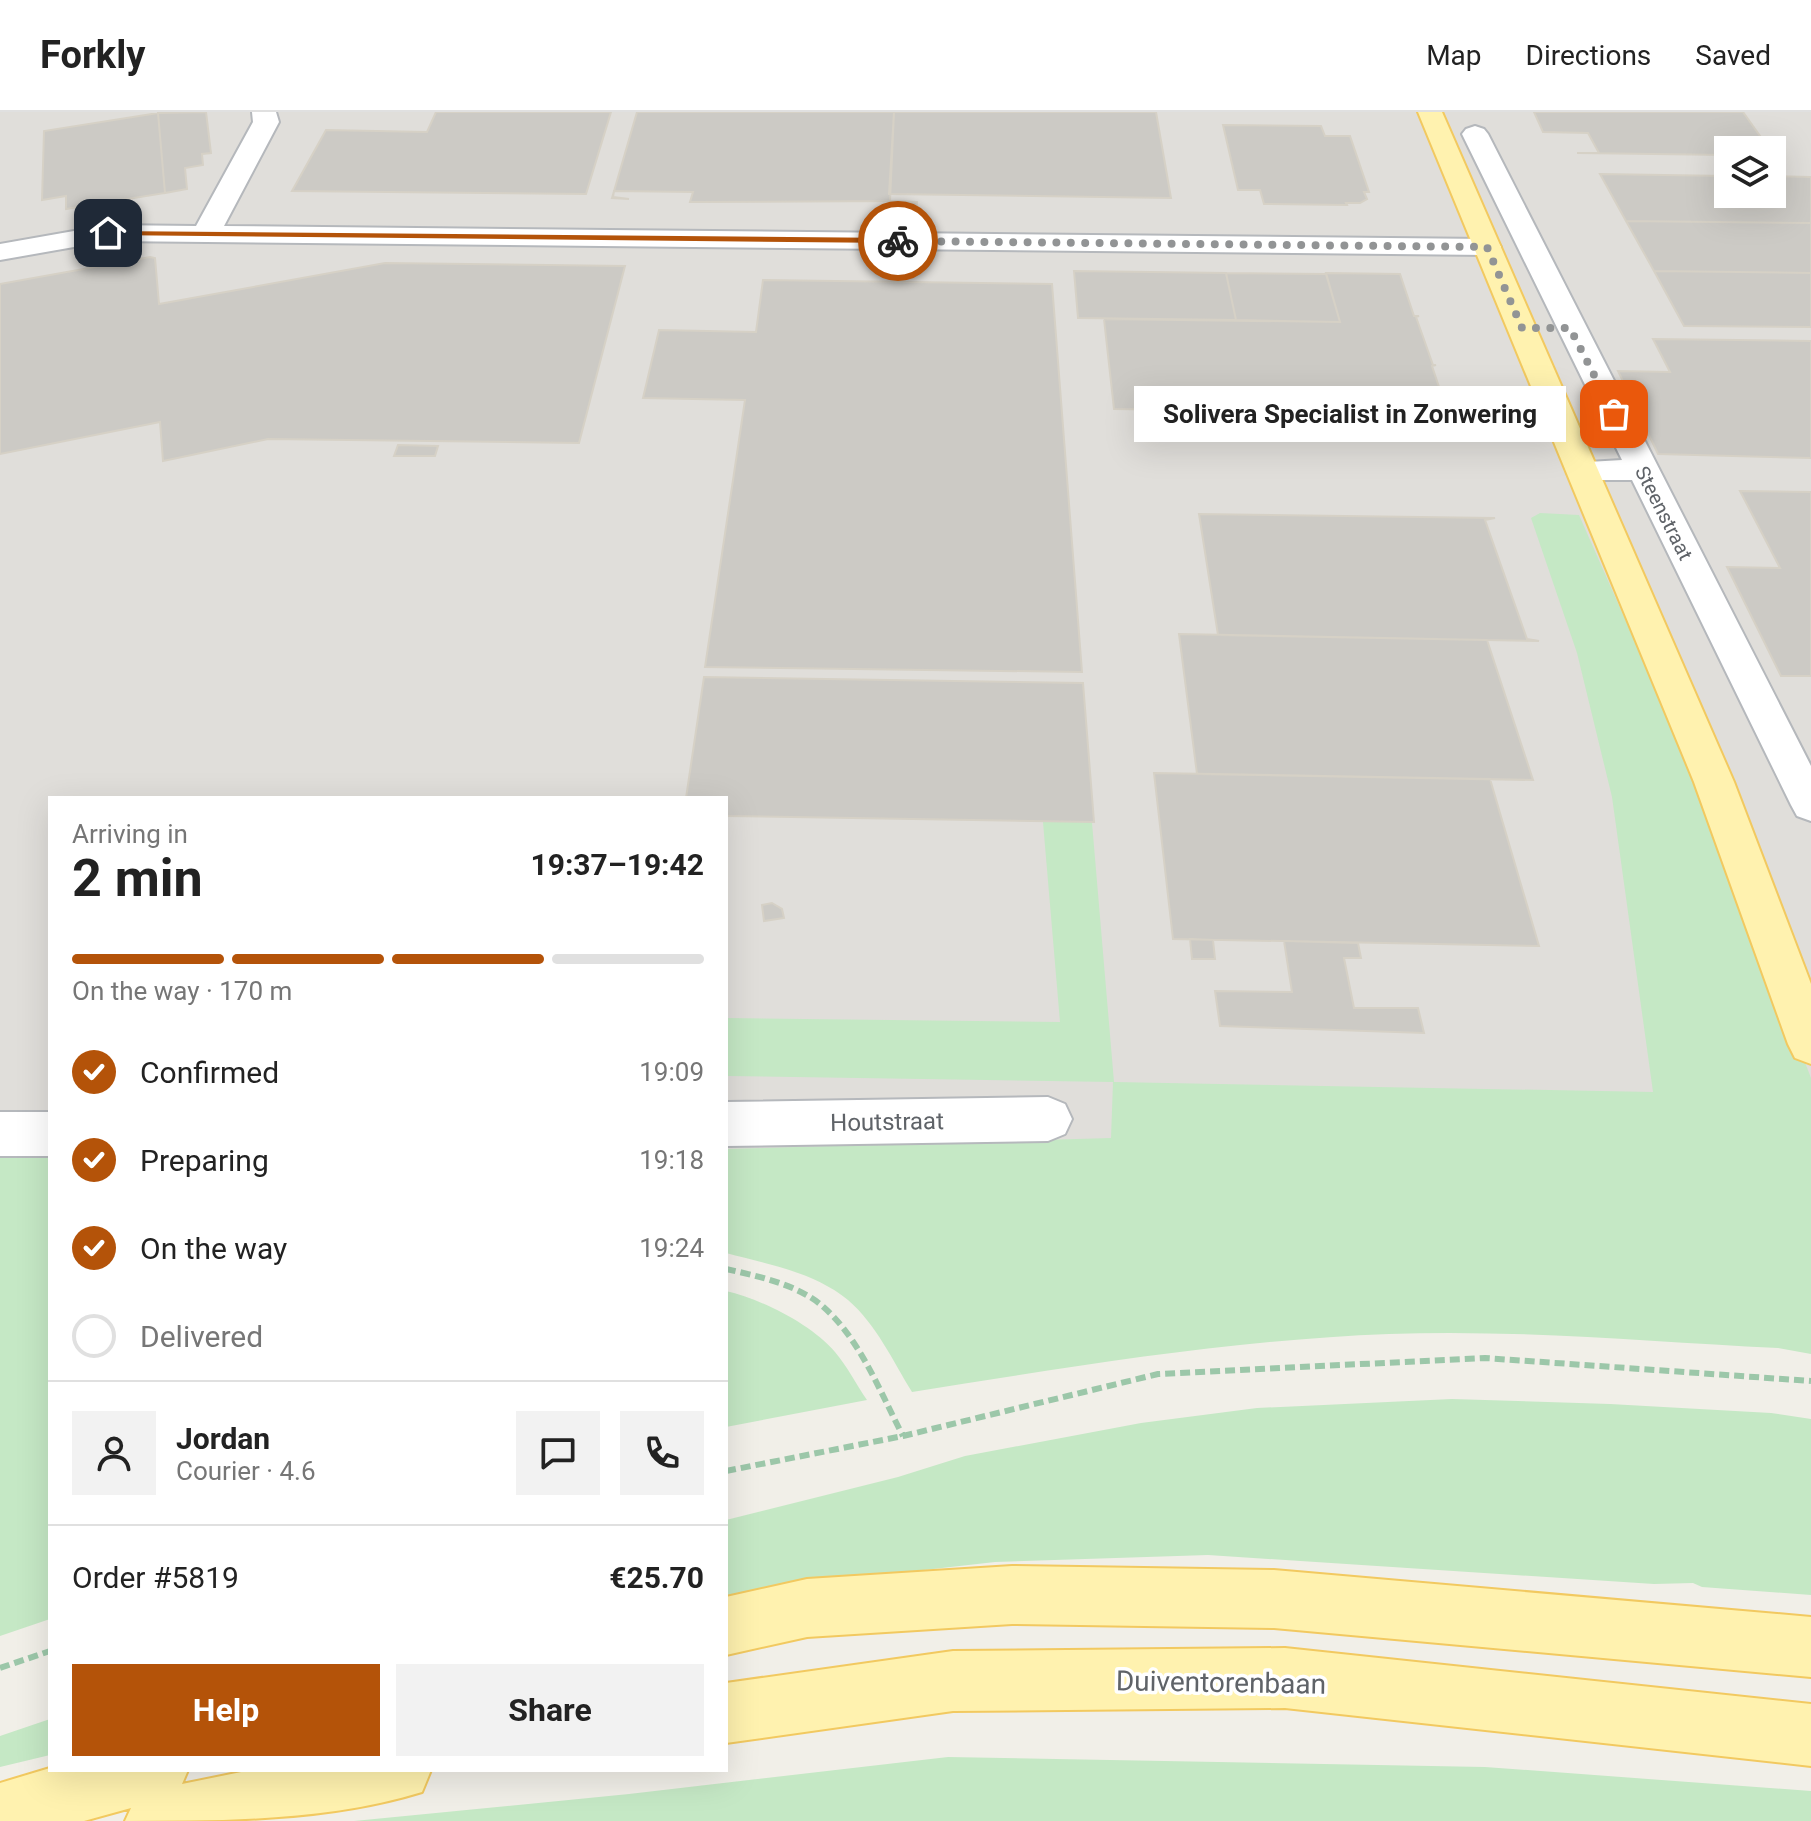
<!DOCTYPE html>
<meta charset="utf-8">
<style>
:root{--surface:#fff;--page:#f2f2f2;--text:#222;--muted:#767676;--line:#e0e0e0;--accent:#b45309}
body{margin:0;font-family:Roboto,sans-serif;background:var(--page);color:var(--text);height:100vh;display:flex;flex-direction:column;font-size:30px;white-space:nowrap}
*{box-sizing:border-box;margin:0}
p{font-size:26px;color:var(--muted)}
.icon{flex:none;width:44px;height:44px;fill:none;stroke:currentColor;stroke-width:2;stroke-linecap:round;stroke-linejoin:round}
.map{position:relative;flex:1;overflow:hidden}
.sheet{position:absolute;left:48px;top:684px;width:680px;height:976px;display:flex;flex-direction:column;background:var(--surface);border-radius:0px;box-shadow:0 8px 32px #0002}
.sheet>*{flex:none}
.buttons{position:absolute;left:1714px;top:24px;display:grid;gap:16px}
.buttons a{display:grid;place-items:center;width:72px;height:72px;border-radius:0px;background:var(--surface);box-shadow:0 8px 32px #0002;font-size:40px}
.pin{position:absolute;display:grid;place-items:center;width:68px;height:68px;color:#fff;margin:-34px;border-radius:16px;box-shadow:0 4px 12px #0006}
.courier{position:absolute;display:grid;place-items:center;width:80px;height:80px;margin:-40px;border:6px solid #b45309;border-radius:50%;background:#fff;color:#222;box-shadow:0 2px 10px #0007}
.bubble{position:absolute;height:56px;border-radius:0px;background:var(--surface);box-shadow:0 8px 32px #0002;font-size:26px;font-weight:700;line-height:56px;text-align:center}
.summary em{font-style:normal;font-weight:700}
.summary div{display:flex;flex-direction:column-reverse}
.summary{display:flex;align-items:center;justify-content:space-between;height:136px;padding:0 24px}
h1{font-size:52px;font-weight:700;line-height:60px}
.bar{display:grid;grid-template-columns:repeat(4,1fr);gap:12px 8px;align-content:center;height:96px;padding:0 24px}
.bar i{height:10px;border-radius:6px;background:var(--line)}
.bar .current{background:var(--accent)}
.bar p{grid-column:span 4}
.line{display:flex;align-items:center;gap:20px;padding:0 24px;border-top:2px solid var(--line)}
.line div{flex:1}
.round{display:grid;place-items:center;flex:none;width:84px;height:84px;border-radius:0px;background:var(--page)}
ol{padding:0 24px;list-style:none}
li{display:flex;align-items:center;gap:24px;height:88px}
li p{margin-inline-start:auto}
li .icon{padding:8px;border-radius:50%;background:var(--accent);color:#fff;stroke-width:4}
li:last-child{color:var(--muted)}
li i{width:44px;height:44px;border:4px solid var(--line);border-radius:50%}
.button{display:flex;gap:16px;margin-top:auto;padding:16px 24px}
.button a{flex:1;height:92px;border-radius:0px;background:var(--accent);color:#fff;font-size:32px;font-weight:700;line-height:92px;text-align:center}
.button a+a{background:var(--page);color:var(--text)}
header{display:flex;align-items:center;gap:48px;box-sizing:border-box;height:112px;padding:0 40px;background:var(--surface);border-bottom:2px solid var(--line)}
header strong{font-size:38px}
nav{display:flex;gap:44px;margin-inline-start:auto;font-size:28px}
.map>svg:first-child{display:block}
</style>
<header>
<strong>Forkly</strong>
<nav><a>Map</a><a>Directions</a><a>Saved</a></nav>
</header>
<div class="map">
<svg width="1811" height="1709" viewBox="0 0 1811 1709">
<rect width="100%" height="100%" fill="#f1efe8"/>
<path fill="#e0deda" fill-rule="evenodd" d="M0,0H1811V1019L726,1039V686H50V1055L0,1056ZM1728,38H1772V82H1728Z"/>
<path fill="#c5e8c5" d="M1540,401L1579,403L1697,670L1811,966V1242L1778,1236C1649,1230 1519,1217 1389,1222C1229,1228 1070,1255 912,1280C893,1249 876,1212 848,1188C814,1160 767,1152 726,1141V1037L1111,1026L1113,970L726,964V906L1060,910L1041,687H1090L1114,970L1653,980L1612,685L1577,541L1531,406Z
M0,1037L50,1038V1507L0,1524Z
M726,1179C761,1187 811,1212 835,1240C847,1254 856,1272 867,1288L726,1315Z
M1452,1287L1610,1292L1771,1301L1811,1307V1483L1702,1475L1693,1471L1654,1472L1208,1443L995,1450L924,1458L726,1490V1408L898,1365L965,1344L1141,1311L1257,1296Z
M50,1607V1643L0,1655V1624Z
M948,1645L1485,1655L1811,1679V1709H354L629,1682Z"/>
<path fill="#cccac5" stroke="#d6d1c6" stroke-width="2" d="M206,0L211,41L202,42L203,53L185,56L187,77L165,81L158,1Z
M436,0H611L586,82L292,79L326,18L427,20Z
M637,0H894L890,89L690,90L693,80L614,79L613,85L629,87L612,86Z
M894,0H1156L1171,86L889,82Z
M1534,0H1743L1770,38H1728V43L1577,41H1599L1588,21L1543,20Z
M158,1L165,81L66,97V84L42,88L44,19Z
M1223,13L1321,14L1325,24H1350L1369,80H1364L1367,87L1360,91H1346L1347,93L1264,92L1260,78H1238Z
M1600,62L1728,64V82H1772V64L1811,65V111L1626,109Z
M890,89L917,90L916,102L889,101Z
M1626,109L1811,111V161L1654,159Z
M150,145L155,146L159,192L385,151L625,154L579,331L268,327L163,349L160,310L0,342V172Z
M1074,159L1226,161L1236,208L1078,206Z
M1654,159L1811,161V215L1684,214Z
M1226,161L1326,162L1340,210L1236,208Z
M1326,161L1400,162L1414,204H1419L1416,205L1433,253H1436L1432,254L1448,302L1114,297L1104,207L1340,210Z
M763,168L1052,172L1082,560L705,555L745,288L643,286L659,218L756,220Z
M1653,227L1811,229V346L1658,342L1618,259L1670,260Z
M398,333L438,334L435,344H394Z
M1740,379L1811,380V564H1781L1727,455L1780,456Z
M1199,402L1495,406L1485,408L1527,527L1539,529L1218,523Z
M1179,522L1487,528L1533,668L1197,662Z
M704,565L1083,571L1094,710L726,704V686H686Z
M1154,661L1490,667L1539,834L1173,827Z
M772,791L782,797L784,806L764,809L762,793Z
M1190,827L1213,828L1215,847H1192Z
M1284,829L1358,831L1361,846H1344L1354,896H1418L1424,921L1220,914L1215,879L1292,880Z"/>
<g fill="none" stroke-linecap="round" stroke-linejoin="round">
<g stroke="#b5b8bc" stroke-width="4">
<path id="minor" d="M252,0H276L279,10L224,114L1487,127L1497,129L1501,135L1497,141L1487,143L108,129L0,148V132L108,113L196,114L253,10Z
M1475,14L1484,17L1488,22L1811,654V709L1797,704L1791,693L1632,368H1583L1571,365L1567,358L1571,351L1622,348L1462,22L1466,17Z
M1048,985L1065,992L1072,1007L1065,1022L1048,1029L726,1034V990Z
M0,1000H50V1044H0Z"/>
</g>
<g stroke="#f2c960" stroke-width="4">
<path id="major" d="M1418,0H1442L1734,670L1811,872V952L1795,946L1788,932L1694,670Z
M1012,1454L1274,1458L1811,1505V1565L1274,1516L1012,1512L807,1525L726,1543V1485L807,1467Z
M1285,1536L1811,1592V1654L1285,1596L953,1599L726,1631V1571L953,1539Z
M50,1656L188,1658L182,1672L251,1658H431L422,1680C328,1709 224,1709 125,1709L131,1696L84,1709H0V1671Z"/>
</g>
<path stroke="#9cc7a9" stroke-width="6" stroke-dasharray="10 5" stroke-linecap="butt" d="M726,1157C757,1164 795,1172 820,1192C859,1224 880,1280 903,1324
M726,1359L903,1324L1158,1262L1485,1246L1811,1269
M0,1556L50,1539"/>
<use href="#minor" fill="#fff" fill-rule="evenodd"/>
<use href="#major" fill="#fff2af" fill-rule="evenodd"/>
</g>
<path fill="#b45309" d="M108,119L898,126L902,129L898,131L105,123Z"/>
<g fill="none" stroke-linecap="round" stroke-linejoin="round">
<path stroke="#929495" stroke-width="8" stroke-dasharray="0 14.4" d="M898,129L1487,135L1522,216H1570L1614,302"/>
</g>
<g text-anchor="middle" stroke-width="7" stroke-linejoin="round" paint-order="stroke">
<g font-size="20" fill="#5f6368" stroke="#fff">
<text transform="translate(1664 401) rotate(63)" y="7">Steenstraat</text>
</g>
<g font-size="24" fill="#5f6368" stroke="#fff">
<text transform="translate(887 1010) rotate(-1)" y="8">Houtstraat</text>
</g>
<g font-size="28" fill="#5f6368" stroke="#fff">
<text transform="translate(1221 1570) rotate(1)" y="10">Duiventorenbaan</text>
</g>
</g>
</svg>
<div class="buttons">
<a><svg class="icon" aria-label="layers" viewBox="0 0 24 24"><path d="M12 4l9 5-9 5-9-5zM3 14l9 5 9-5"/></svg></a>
</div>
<div class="pin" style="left:1614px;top:302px;background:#ea580c"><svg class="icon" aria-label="bag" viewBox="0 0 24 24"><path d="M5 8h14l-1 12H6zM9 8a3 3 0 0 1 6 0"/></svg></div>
<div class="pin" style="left:108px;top:121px;background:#1f2937"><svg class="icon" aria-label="home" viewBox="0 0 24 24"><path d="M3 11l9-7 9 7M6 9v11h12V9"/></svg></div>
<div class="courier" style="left:898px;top:129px"><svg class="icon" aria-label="bike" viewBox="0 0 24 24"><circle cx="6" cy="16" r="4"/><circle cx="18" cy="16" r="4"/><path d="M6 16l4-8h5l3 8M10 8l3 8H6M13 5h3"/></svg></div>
<div class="bubble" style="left:1134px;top:274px;width:432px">Solivera Specialist in Zonwering</div>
<section class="sheet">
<div class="summary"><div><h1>2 min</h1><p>Arriving in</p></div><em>19:37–19:42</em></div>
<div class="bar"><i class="current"></i><i class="current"></i><i class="current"></i><i></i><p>On the way · 170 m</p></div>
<ol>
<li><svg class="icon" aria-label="check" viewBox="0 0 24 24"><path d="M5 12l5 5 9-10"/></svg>Confirmed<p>19:09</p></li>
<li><svg class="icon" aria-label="check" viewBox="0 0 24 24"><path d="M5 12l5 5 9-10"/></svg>Preparing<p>19:18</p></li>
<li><svg class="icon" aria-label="check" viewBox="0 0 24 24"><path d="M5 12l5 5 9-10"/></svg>On the way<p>19:24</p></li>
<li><i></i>Delivered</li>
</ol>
<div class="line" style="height:144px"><a class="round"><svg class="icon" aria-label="person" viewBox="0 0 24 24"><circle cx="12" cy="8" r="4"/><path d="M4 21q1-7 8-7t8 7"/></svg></a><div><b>Jordan</b><p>Courier · 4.6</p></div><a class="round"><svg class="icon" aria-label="chat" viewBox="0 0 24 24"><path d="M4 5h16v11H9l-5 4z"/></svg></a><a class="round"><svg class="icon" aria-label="phone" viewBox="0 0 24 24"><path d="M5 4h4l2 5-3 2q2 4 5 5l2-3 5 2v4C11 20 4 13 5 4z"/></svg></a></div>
<div class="line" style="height:104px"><div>Order #5819</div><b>€25.70</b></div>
<div class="button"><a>Help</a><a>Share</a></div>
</section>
</div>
